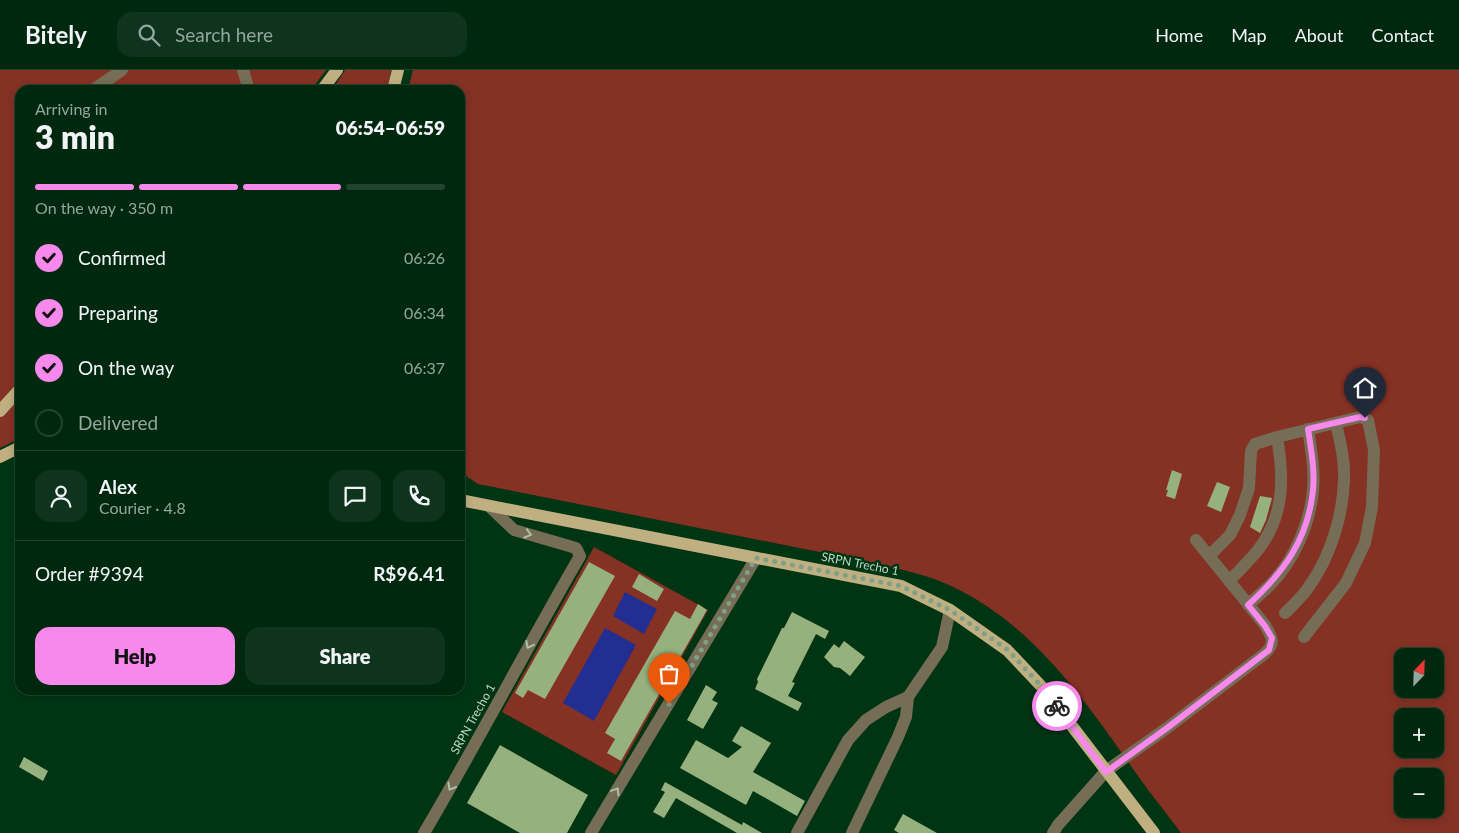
<!DOCTYPE html>
<meta charset="utf-8">
<style>
:root{--surface:#00280f;--page:#0e341d;--text:#f1f3f6;--muted:#95a69e;--line:#22442f;--accent:#f788ec}
body{margin:0;font-family:Lato,sans-serif;background:var(--page);color:var(--text);height:100vh;display:flex;flex-direction:column;font-size:19px;white-space:nowrap}
*{box-sizing:border-box;margin:0}
p{font-size:16px;color:var(--muted)}
.icon{flex:none;width:28px;height:28px;fill:none;stroke:currentColor;stroke-width:2;stroke-linecap:round;stroke-linejoin:round}
.map{position:relative;flex:1;overflow:hidden}
.side{position:absolute;left:15px;top:15px;width:450px;height:610px;display:flex;flex-direction:column;background:var(--surface);border-radius:15px;box-shadow:0 2px 8px #0003,0 0 0 1px var(--line)}
.side>*{flex:none}
.needle{width:32px;rotate:23deg}
.buttons{position:absolute;left:1394px;top:578px;display:grid;gap:10px}
.buttons a{display:grid;place-items:center;width:50px;height:50px;border-radius:10px;background:var(--surface);box-shadow:0 2px 8px #0003,0 0 0 1px var(--line);font-size:25px}
.pin{position:absolute;display:grid;place-items:center;width:42px;height:42px;color:#fff;margin:-51px -21px;border-radius:50% 50% 50% 0;rotate:-45deg;box-shadow:0 0 5px #0007}
.pin .icon{rotate:45deg}
.courier{position:absolute;display:grid;place-items:center;width:50px;height:50px;margin:-25px;border:4px solid #f788ec;border-radius:50%;background:#fff;color:#222;box-shadow:0 1px 6px #0007}
.head em{font-style:normal;font-weight:800}
.head div{display:flex;flex-direction:column-reverse}
.head{display:flex;align-items:center;justify-content:space-between;height:85px;padding:0 20px}
h1{font-size:32px;font-weight:800;line-height:38px}
.bar{display:grid;grid-template-columns:repeat(4,1fr);gap:8px 5px;align-content:center;height:60px;padding:0 20px}
.bar i{height:6px;border-radius:4px;background:var(--line)}
.bar .on{background:var(--accent)}
.bar p{grid-column:span 4}
.line{display:flex;align-items:center;gap:12px;padding:0 20px;border-top:1px solid var(--line)}
.line div{flex:1}
.round{display:grid;place-items:center;flex:none;width:52px;height:52px;border-radius:15px;background:var(--page)}
ol{padding:0 20px;list-style:none}
li{display:flex;align-items:center;gap:15px;height:55px}
li p{margin-inline-start:auto}
li .icon{padding:5px;border-radius:50%;background:var(--accent);color:#111;stroke-width:4}
li:last-child{color:var(--muted)}
li i{width:28px;height:28px;border:2px solid var(--line);border-radius:50%}
.button{display:flex;gap:10px;margin-top:auto;padding:10px 20px}
.button a{flex:1;height:58px;border-radius:15px;background:var(--accent);color:#111;font-size:20px;font-weight:800;line-height:58px;text-align:center}
.button a+a{background:var(--page);color:var(--text)}
header{display:flex;align-items:center;gap:30px;box-sizing:border-box;height:70px;padding:0 25px;background:var(--surface);border-bottom:1px solid var(--line)}
header strong{font-size:24px}
nav{display:flex;gap:28px;margin-inline-start:auto;font-size:18px}
.search{width:350px;height:45px;background:var(--page);display:flex;align-items:center;gap:12px;box-sizing:border-box;padding:0 18px;border-radius:15px;color:var(--muted);font-size:19px}
.map>svg:first-child{display:block}
</style>
<header>
<strong>Bitely</strong>
<div class="search"><svg class="icon" aria-label="search" viewBox="0 0 24 24"><circle cx="10" cy="10" r="6"/><path d="M15 15l6 6"/></svg>Search here</div>
<nav><a>Home</a><a>Map</a><a>About</a><a>Contact</a></nav>
</header>
<div class="map">
<svg width="1459" height="763" viewBox="0 0 1459 763">
<rect width="100%" height="100%" fill="#003514"/>
<path fill="#853124" fill-rule="evenodd" d="M0,0H326L311,20H20V313L0,333Z
M345,0H391L387,20H332Z
M413,0H1459V763H1181C1164,740 1145,717 1129,693C1081,625 1029,552 951,516C930,506 907,501 885,495L478,414L460,402V20H408ZM1402,586H1435V619H1402ZM1402,646H1435V679H1402ZM1402,706H1435V739H1402Z
M20,323V368L0,378V346Z
M594,477L708,540L616,705L502,642Z"/>
<path fill="#232e92" d="M625,522L657,539L644,564L613,546Z
M605,558L636,575L594,651L563,633Z"/>
<path fill="#96b17d" d="M1172,400L1182,404L1175,429L1166,426L1168,420H1166Z
M1217,412L1230,417L1221,442L1207,436Z
M1260,426L1272,428L1266,450L1260,463L1250,457Z
M589,492L615,506L545,629L528,620L523,628L515,623Z
M639,504L664,519L657,531L632,517Z
M698,534L707,540L621,691L607,683L615,669L605,663L675,541L690,549Z
M792,542L829,561L825,569L816,564L792,612L795,613L788,626L802,633L798,641L755,619L758,612L757,609L782,558H784Z
M844,571L865,587L850,606L840,598L834,597L824,587L834,574L839,578Z
M706,615L717,622L712,630L718,633L703,659L687,650Z
M741,656L771,673L753,702L805,731L797,746L753,721L746,735L680,698L696,670L728,688L742,677L732,671Z
M500,675L588,725L567,763H520L467,733Z
M24,687L48,701L43,711L19,697Z
M665,712L742,755L743,752L762,763H737L676,728L664,748L653,742L665,722L661,720Z
M903,744L937,763H899L894,760Z"/>
<g fill="none" stroke-linecap="round" stroke-linejoin="round">
<path stroke="#756d56" stroke-width="12" d="M243,0L249,20
M93,20L122,0
M1209,486L1230,465L1240,445L1249,418L1251,381L1255,374L1277,367L1360,347L1368,350L1374,380L1372,437L1365,473L1346,513L1304,567
M1229,511C1239,501 1249,491 1258,480C1285,445 1284,407 1277,367
M1248,535C1256,528 1264,521 1271,514C1294,490 1310,454 1313,420C1315,400 1311,379 1308,359
M1285,543C1293,535 1302,527 1308,518C1330,488 1343,446 1344,410C1345,390 1340,371 1336,353
M424,763C478,672 527,577 580,486L576,478L514,460L489,436
M591,763L756,488
M797,763L848,670L866,650L886,637L908,627L942,577L950,540
M852,763L898,667L906,647L908,627
M1053,763L1058,755L1106,701L1167,658L1263,585C1276,574 1273,569 1265,555L1196,470"/>
<path stroke="#c0af80" stroke-width="12" d="M322,20L337,0
M393,20L398,0
M0,341L20,319
M0,387L20,377
M460,430L901,516L950,540L1007,580L1042,617L1154,763"/>
</g>
<defs><path id="oneway-chevron" d="M-2-3.5L2.5 0L-2 3.5" fill="none" stroke-width="1.6" stroke-linecap="round" stroke-linejoin="round" transform="scale(1.25)"/></defs>
<g stroke="#aebfa9">
<use href="#oneway-chevron" transform="translate(528 464) rotate(16)"/>
<use href="#oneway-chevron" transform="translate(529 575) rotate(118)"/>
<use href="#oneway-chevron" transform="translate(451 717) rotate(121)"/>
<use href="#oneway-chevron" transform="translate(616 721) rotate(-59)"/>
</g>
<g fill="none" stroke-linecap="round" stroke-linejoin="round">
<path stroke="#7da087" stroke-width="5" stroke-dasharray="0 9" d="M669,634L756,488L901,516L950,540L1008,580L1042,617L1057,636"/>
<path stroke="#f788ec" stroke-width="6" d="M1057,636L1106,702L1167,658L1269,580L1272,568L1265,556L1248,535C1283,503 1308,470 1313,420C1315,400 1311,379 1308,359L1360,347L1365,348"/>
</g>
<g text-anchor="middle" stroke-width="5" stroke-linejoin="round" paint-order="stroke">
<g font-size="12" fill="#c1dac5" stroke="#003514">
<text transform="translate(860 494) rotate(11)" y="4">SRPN Trecho 1</text>
<text transform="translate(473 649) rotate(-61)" y="4">SRPN Trecho 1</text>
</g>
</g>
</svg>
<div class="buttons">
<a><svg class="needle" viewBox="-14 -14 28 28"><path d="M0-13l5 13h-10z" fill="#e53935"/><path d="M0 13l5-13h-10z" fill="#95a69e"/></svg></a>
<a>+</a>
<a>−</a>
</div>
<div class="pin" style="left:669px;top:634px;background:#ea580c"><svg class="icon" aria-label="bag" viewBox="0 0 24 24"><path d="M5 8h14l-1 12H6zM9 8a3 3 0 0 1 6 0"/></svg></div>
<div class="pin" style="left:1365px;top:348px;background:#1f2937"><svg class="icon" aria-label="home" viewBox="0 0 24 24"><path d="M3 11l9-7 9 7M6 9v11h12V9"/></svg></div>
<div class="courier" style="left:1057px;top:636px"><svg class="icon" aria-label="bike" viewBox="0 0 24 24"><circle cx="6" cy="16" r="4"/><circle cx="18" cy="16" r="4"/><path d="M6 16l4-8h5l3 8M10 8l3 8H6M13 5h3"/></svg></div>
<section class="side">
<div class="head"><div><h1>3 min</h1><p>Arriving in</p></div><em>06:54–06:59</em></div>
<div class="bar"><i class="on"></i><i class="on"></i><i class="on"></i><i></i><p>On the way · 350 m</p></div>
<ol>
<li><svg class="icon" aria-label="check" viewBox="0 0 24 24"><path d="M5 12l5 5 9-10"/></svg>Confirmed<p>06:26</p></li>
<li><svg class="icon" aria-label="check" viewBox="0 0 24 24"><path d="M5 12l5 5 9-10"/></svg>Preparing<p>06:34</p></li>
<li><svg class="icon" aria-label="check" viewBox="0 0 24 24"><path d="M5 12l5 5 9-10"/></svg>On the way<p>06:37</p></li>
<li><i></i>Delivered</li>
</ol>
<div class="line" style="height:90px"><a class="round"><svg class="icon" aria-label="person" viewBox="0 0 24 24"><circle cx="12" cy="8" r="4"/><path d="M4 21q1-7 8-7t8 7"/></svg></a><div><b>Alex</b><p>Courier · 4.8</p></div><a class="round"><svg class="icon" aria-label="chat" viewBox="0 0 24 24"><path d="M4 5h16v11H9l-5 4z"/></svg></a><a class="round"><svg class="icon" aria-label="phone" viewBox="0 0 24 24"><path d="M5 4h4l2 5-3 2q2 4 5 5l2-3 5 2v4C11 20 4 13 5 4z"/></svg></a></div>
<div class="line" style="height:65px"><div>Order #9394</div><b>R$96.41</b></div>
<div class="button"><a>Help</a><a>Share</a></div>
</section>
</div>
